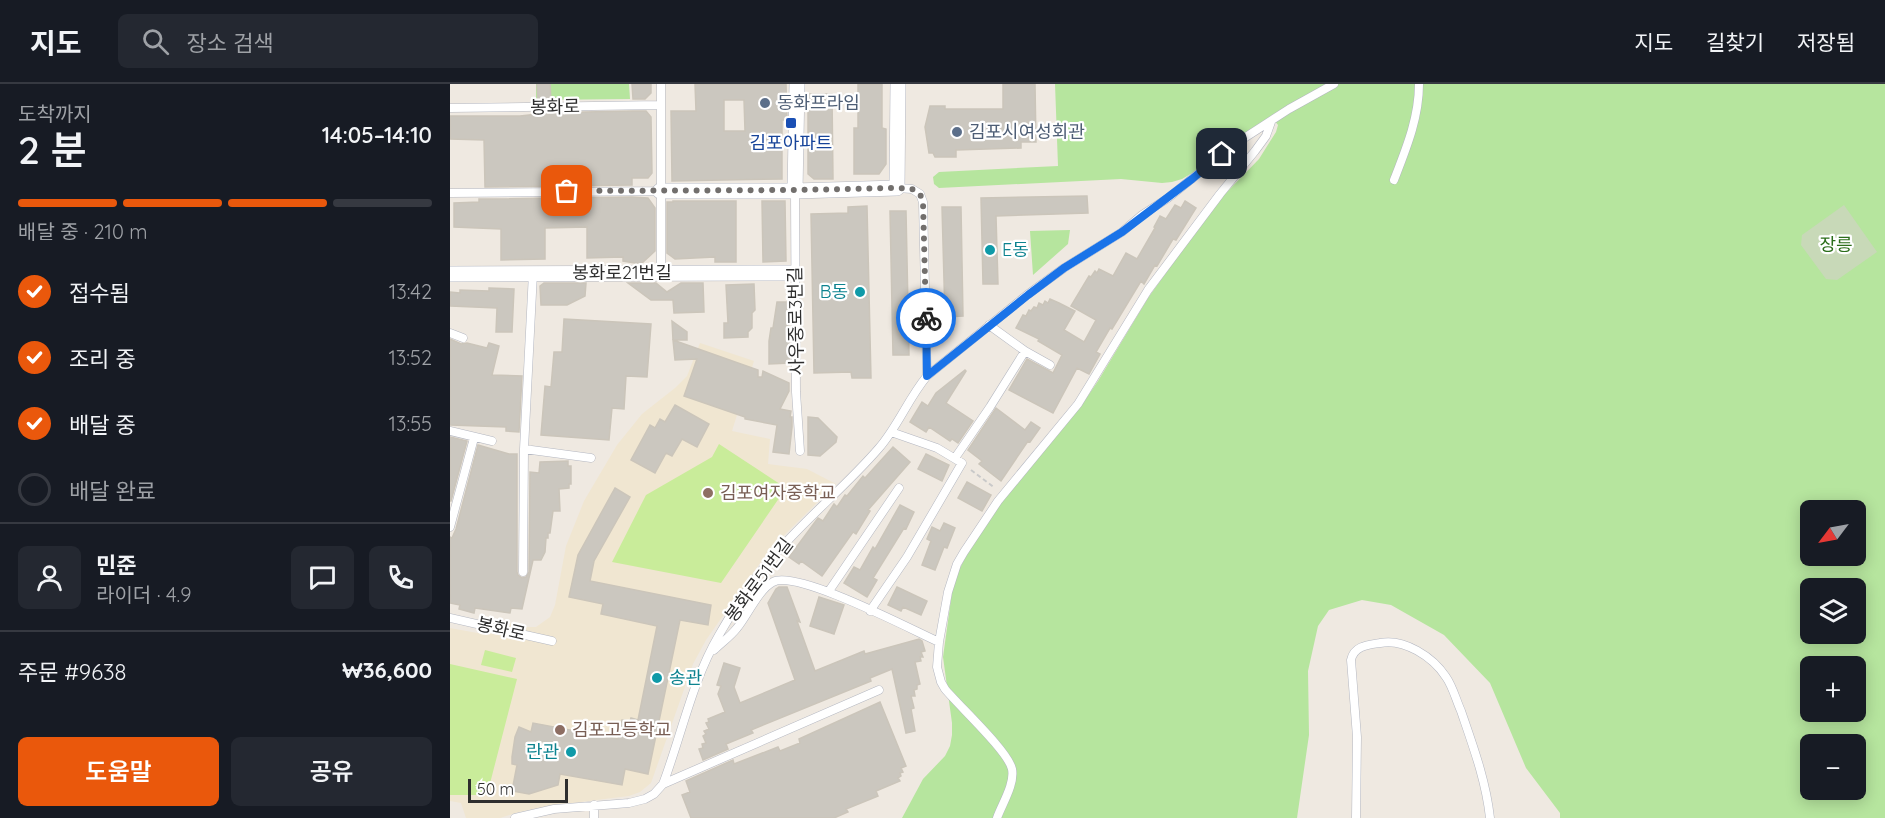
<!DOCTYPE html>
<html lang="ko">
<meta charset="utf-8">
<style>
:root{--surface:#171b24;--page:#242831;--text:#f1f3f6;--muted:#9ea1a6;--line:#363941;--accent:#ea580c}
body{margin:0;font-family:Quicksand,"Noto Sans KR",sans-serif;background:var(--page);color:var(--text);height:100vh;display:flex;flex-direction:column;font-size:22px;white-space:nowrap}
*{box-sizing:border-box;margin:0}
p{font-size:20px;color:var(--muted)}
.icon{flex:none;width:33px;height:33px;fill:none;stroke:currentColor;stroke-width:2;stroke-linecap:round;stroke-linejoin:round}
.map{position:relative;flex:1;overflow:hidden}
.sheet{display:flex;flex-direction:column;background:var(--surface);width:450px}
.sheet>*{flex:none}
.needle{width:39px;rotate:238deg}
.buttons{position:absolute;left:1350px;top:416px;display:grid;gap:12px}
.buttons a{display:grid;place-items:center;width:66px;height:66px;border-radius:9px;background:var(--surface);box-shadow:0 3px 15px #0003;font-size:30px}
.scale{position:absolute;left:18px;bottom:15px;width:100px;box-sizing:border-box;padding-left:6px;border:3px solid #2e2e2e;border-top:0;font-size:16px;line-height:21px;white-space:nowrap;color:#2e2e2e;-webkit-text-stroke:4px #fff;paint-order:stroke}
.pin{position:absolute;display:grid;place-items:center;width:51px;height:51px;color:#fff;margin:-26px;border-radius:12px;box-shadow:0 3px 9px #0006}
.courier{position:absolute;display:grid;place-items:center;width:60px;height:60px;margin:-30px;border:4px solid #1a73e8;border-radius:50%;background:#fff;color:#222;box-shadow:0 2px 8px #0007}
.overview em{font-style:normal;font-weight:600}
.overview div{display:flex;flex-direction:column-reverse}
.overview{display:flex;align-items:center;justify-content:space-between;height:102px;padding:0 18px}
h1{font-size:39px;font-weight:600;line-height:45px}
.bar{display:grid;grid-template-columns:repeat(4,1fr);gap:9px 6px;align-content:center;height:72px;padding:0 18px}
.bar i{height:8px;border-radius:4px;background:var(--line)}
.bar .on{background:var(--accent)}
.bar p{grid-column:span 4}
.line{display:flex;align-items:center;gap:15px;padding:0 18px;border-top:2px solid var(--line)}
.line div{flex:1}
.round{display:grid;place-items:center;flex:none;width:63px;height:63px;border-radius:9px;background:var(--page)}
ol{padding:0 18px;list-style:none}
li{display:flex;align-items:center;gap:18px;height:66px}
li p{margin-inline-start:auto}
li .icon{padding:6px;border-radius:50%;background:var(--accent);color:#fff;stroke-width:4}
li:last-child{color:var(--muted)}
li i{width:33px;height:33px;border:3px solid var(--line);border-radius:50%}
.cta{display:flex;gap:12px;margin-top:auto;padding:12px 18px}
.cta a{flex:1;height:69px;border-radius:9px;background:var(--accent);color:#fff;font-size:24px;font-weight:600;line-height:69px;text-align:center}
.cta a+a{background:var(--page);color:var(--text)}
header{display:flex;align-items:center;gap:36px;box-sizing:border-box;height:84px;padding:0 30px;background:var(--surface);border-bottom:2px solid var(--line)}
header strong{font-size:28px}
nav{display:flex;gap:33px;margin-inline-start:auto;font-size:21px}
.search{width:420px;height:54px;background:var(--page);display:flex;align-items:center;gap:15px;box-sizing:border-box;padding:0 21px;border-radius:9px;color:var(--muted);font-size:22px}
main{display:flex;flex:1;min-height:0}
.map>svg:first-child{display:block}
</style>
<header>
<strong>지도</strong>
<div class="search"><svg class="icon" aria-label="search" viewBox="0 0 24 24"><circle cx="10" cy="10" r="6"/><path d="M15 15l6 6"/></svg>장소 검색</div>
<nav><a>지도</a><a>길찾기</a><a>저장됨</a></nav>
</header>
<main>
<section class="sheet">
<div class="overview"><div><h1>2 분</h1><p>도착까지</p></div><em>14:05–14:10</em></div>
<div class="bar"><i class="on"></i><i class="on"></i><i class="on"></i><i></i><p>배달 중 · 210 m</p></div>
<ol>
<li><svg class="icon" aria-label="check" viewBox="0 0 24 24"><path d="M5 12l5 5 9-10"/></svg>접수됨<p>13:42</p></li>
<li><svg class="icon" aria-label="check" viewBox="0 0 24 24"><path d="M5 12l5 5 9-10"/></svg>조리 중<p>13:52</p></li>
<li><svg class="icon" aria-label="check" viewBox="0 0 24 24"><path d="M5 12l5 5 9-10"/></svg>배달 중<p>13:55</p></li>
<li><i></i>배달 완료</li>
</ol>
<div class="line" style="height:108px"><a class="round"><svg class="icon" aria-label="person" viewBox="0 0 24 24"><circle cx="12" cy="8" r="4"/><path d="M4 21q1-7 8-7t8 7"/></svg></a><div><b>민준</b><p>라이더 · 4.9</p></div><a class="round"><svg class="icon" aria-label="chat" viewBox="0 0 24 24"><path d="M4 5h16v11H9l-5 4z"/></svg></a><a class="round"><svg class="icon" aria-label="phone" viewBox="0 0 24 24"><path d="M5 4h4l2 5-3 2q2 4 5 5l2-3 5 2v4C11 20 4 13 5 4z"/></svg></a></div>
<div class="line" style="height:78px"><div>주문 #9638</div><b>₩36,600</b></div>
<div class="cta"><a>도움말</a><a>공유</a></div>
</section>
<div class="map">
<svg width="1435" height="734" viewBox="0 0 1435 734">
<rect width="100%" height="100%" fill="#efe9e1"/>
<path fill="#f0e6d1" d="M250,259L304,277L282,347L320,355L318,380L357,385L386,400L320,465L256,556L243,580L201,699L190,708L179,712L98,722L69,728L50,734H16L11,719L0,717V544L33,550L36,534L77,543H86L100,533L105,521L116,462L134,417L167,361L192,330L225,304L237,292Z"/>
<path fill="#b6e59e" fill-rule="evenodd" d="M86,0H179L180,15L86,16Z
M605,0H1435V734H1110V729L1076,684L1040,599L994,551L941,521L912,516L879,526L868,542L858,587L859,651L847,734H452L473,695L495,672L500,662L502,651V639L493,573L502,508L508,488L519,466L555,413L631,322L648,297L698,214L733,165L774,111L809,75L826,48L828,41L824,36L749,85L732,95L722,98L712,99L671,95L489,104L484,100L483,93L489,88L608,82ZM1360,426H1406V471H1360ZM1360,504H1406V549H1360ZM1360,582H1406V627H1360ZM1360,660H1406V705H1360Z
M620,146L618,160L583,191L580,147Z"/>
<path fill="#c8d9b8" d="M1394,121L1427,168L1387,196L1376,195L1351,161L1352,151Z"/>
<path fill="#c9ec9a" d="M269,360L336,404L271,499L162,478L196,411L262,373Z
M35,566L66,574L62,588L31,581Z
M0,580L67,595L37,711H0Z"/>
<path fill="#cbc7bf" stroke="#cbc5ba" stroke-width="1.5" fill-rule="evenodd" d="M87,0H100L101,17H88Z
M182,0H201V9L195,15H183Z
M245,0H336L337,36H332V95L222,97L221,27H246ZM274,16H294L295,47H274Z
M408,0H432V44L436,45V80L429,90H404V44H408Z
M553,0H585L586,58H571V64L506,66V73H485L483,69H479L475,43L480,22H495V25H553Z
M358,10H382L383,95H364L358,90Z
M183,27H196L201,33L202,89L198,94H182V101L35,103L34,56L0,55V32H70L88,30V29Z
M637,112L638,129L546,132L548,200H533L531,114Z
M182,113L198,114L205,124V167L191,180L173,177V173L137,174V143L95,144V175L51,176V145L4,143V119L29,118V115H35Z
M223,117H286V178H265V173L225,175L217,169V118H223Z
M312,117H335L336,177L313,178Z
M735,117L746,124L726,156L723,155L707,182L705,181L694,200L691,197L662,245L660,244L646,268L650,270L639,290L627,284L603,329L559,306L577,275L603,289L612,271L588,257L589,255L566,244L573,231L576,232L579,226L581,227L584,223L587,224L589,219L593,221L595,217L598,219L600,215L609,219L625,227L614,246L634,258L646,236L621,222L639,192L641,193L645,187L647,189L649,185L663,192L676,169L687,175L705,144L704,143L710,132L716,135L725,121L731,124Z
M417,122L421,294H402L401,288L364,289L361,130L398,129V123Z
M492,123H511L513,232L495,233Z
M440,127H456L459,271H443Z
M94,199H136L135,212L117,221H91L90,202Z
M178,199H206L217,208L231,199H253L254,228L224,229L223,216H201Z
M304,200L305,226L302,229V244L298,248V253L274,254V239H278L276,201Z
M39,204L64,205L62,248H46L47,224L0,222V208L10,209V206L39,207Z
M327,218H338L340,279L319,280V257L321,244H323Z
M114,235L201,240L197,293L176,292L174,325L162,324L159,356L91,351L95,302L101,303L104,268H112Z
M222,237L237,248V256H223Z
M0,255L11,260L17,259L37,264L39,259L49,262L42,291L72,292L69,348L56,347V343L0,341Z
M223,256L308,286V293H312L313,287L339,299V307L330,325L341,327L340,333H342V343L339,370L323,368L327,341L295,335V333L234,312L247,275L225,276Z
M515,286L516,287L496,319L523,337L508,359L502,355L500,357L479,343L476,348L460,338L472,318L478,322L486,309Z
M225,321L259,340L247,363L232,355L222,372L216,369L205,389L181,376L200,341L205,344L210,335L215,338Z
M546,324L575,346L581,338L590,344L580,358L578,357L551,397L529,380L532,377L518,366Z
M358,333L368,334L387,353L386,358L370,372L358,371Z
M0,353L17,357L1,417H0Z
M28,361L59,370H67V488L68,491L72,494L76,493L79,488L80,388L89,389L90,378L118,377V382H121V400H119V404L109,405L110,427H103L100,449H98V454H96L95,468L91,476H83L72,525L61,524L60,529L25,524L24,529L9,525L10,521L0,519V453L2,454L6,445Z
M443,363L460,378L418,426L420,427L406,450L403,448L372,492L351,477L349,480L339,473L368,434L373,437L384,420L387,423L395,411L397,412L413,392L415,394Z
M476,370L499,381L492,397L468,385Z
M517,398L541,411L532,427L508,414Z
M165,404L180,413L144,477L140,497L261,521L258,541L230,536L198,690L175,685L172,701L110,690L108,701L79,710L62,707L67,681L62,680V673L65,653L69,643L81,648L83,639L168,655L172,636L180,637L181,634L188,636L207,542L151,530L153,520L119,513L128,471Z
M450,421L464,428L456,445L454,444L423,494L427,496L417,513L394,499L404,483L410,486L423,463L425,465Z
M494,439L505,444L497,464L494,463L485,486L472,481L481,457L477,455L482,443L490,447Z
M329,503H337L350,538L347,537L365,587L414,567L415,570L469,555L472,557L475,567L471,568L473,573H470L471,577L465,578L470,600L467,601V605L464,606L465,612H461L464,624L461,625L465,647L456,649L442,585L420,594L421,597L301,646L303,649L276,660L278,665L253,676L249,665L253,664L252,660L256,659L253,652L256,650L254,647L259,645L256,639L259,638L258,635L275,628L268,610L271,602L267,601L274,579L290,584L284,603L290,619L345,596L318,519L326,505Z
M447,503L477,517L471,531L453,523L451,527L438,521Z
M369,513L394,521L384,550L360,542Z
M430,618L456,682L451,684L453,688L450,689L451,692L448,694L450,697L426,707L428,712L396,725L398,728L384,734H241L232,711L240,708L236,697L283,676L284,680L328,663L330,667L350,659L349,655Z"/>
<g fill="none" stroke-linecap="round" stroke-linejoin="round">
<g stroke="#b4b7c1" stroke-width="9">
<path id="service" d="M211,0V189
M0,24L211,21
M944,96C956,65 969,34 969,0
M447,104L462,105L470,110L473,118L477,292
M345,107L346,308L350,367
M0,109L210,107
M539,241L575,267L600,281
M0,249L13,254
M0,347L42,357
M74,365L141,374
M505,374L540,323L575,267
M0,443L24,354
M73,488L74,365L83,189
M379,507L449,404
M420,527L457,473L512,379L487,364L441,348
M0,534L102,557
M264,566C271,559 280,553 287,544C297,532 309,505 323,498C346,485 462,546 489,558
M213,700L429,606
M144,721V734
M65,734L104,725L179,719L195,715L204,710L213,700C232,650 242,597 269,551C285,523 308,488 330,465C361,430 398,400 429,364C448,342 458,315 477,292L577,211L614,184L672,148L692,131L718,114L785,60L839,25L884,0
M547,734C552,720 565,700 562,685C558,667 509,622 495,605L491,598L487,583L489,558L498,508L507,480L514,468L548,417L628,320L698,206L770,110L805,67L816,52L821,38
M906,734L907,653L901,576C904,562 917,561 930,559C954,554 983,573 996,593C1003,603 1006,616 1011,627C1023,662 1036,697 1040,734"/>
</g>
<g stroke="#b4b7c1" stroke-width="16">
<path id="minor" d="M210,107H345L447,104L448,0
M345,107L347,0
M0,190L345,189"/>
</g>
<path stroke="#c9c9c9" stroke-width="2" stroke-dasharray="4.5 3" stroke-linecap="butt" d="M521,386L545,404"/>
<use href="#service" stroke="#fff" stroke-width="8"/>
<use href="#minor" stroke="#fff" stroke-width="15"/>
</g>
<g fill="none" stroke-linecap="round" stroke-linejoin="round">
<path stroke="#726f6d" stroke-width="6" stroke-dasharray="0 10.8" d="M117,107L345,106L447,104L462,105L470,110L473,118L476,234"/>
<path stroke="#1a73e8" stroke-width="8" d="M476,234L477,292L578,211L614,184L672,148L742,95L772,70"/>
</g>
<g fill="#5c6f8a" stroke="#fff" stroke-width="2">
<circle cx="315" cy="19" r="6"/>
<circle cx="507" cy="48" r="6"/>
</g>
<rect fill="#1a4fb4" stroke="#fff" stroke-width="2" x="335" y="33" width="12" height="12" rx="3"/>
<g fill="#0f9aa8" stroke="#fff" stroke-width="2">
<circle cx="540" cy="166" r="6"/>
<circle cx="410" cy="208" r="6"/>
<circle cx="207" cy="594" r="6"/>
<circle cx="121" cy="668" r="6"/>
</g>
<g fill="#8d6e63" stroke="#fff" stroke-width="2">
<circle cx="258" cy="409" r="6"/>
<circle cx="110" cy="646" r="6"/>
</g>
<g text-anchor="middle" stroke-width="4.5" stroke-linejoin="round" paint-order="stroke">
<g font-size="18" fill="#4e5e75" stroke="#fff" text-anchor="start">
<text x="327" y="25">동화프라임</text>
<text x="519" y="54">김포시여성회관</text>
</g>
<g font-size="18" fill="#2e2e2e" stroke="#fff">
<text transform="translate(105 23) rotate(-1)" y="6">봉화로</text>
<text x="172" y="195">봉화로21번길</text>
<text transform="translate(346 237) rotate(-91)" y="6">사우중로3번길</text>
<text transform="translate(309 496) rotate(-53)" y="6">봉화로51번길</text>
<text transform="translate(51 545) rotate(13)" y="6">봉화로</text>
</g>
<g font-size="18" fill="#164399" stroke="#fff">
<text x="341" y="65">김포아파트</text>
</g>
<g font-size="18" fill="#2c6e1b" stroke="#fff">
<text x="1386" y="167">장릉</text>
</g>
<g font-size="18" fill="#0d838f" stroke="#fff" text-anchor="start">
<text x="552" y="172">E동</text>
<text x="398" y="214" text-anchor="end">B동</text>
<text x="219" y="600">송관</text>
<text x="109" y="674" text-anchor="end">란관</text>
</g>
<g font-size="18" fill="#785e54" stroke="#fff" text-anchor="start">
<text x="270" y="415">김포여자중학교</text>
<text x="122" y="652">김포고등학교</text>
</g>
</g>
</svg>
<div class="buttons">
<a><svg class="needle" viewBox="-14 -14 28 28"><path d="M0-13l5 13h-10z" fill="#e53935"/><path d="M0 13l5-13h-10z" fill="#9ea1a6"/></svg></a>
<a><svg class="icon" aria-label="layers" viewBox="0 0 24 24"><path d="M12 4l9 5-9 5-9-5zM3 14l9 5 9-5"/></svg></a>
<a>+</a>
<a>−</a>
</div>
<div class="scale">50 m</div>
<div class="pin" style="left:117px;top:107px;background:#ea580c"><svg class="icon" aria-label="bag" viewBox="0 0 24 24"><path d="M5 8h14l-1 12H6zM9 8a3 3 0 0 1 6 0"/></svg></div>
<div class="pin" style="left:772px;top:70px;background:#1f2937"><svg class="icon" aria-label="home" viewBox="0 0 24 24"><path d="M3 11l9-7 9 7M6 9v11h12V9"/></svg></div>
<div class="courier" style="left:476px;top:234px"><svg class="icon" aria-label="bike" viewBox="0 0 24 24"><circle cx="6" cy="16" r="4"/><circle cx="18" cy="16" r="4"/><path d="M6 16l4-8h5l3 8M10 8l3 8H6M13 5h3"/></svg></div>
</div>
</main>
